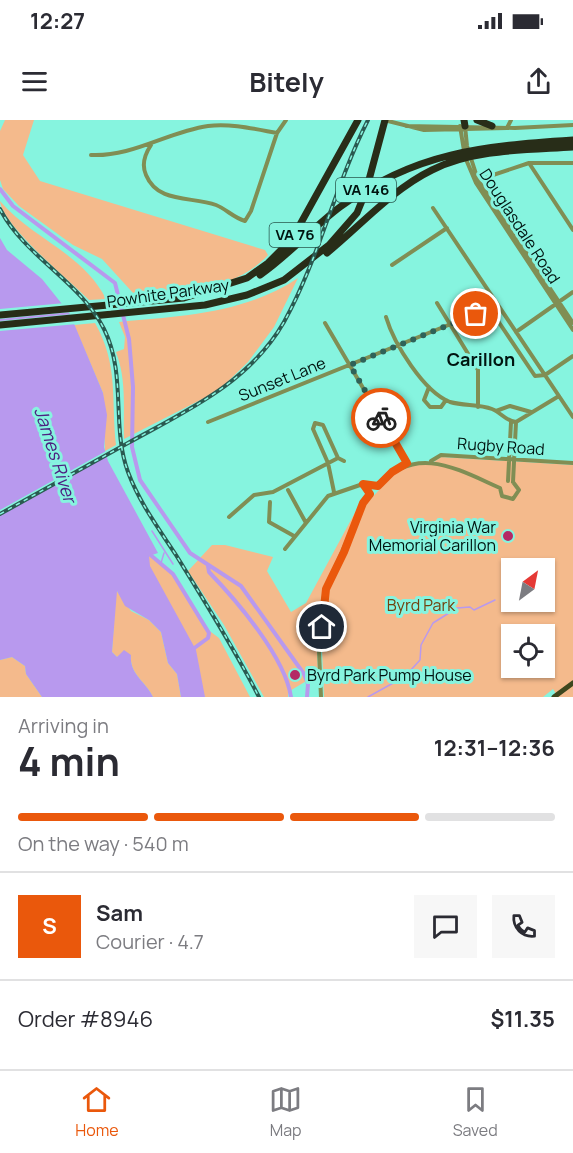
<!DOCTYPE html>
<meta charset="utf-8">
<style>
:root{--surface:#fff;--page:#f7f7f7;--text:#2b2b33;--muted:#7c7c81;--line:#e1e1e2;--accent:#ea580c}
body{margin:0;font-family:Manrope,sans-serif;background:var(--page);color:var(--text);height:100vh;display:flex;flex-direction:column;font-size:22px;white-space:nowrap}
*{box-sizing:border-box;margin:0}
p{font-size:20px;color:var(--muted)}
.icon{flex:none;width:33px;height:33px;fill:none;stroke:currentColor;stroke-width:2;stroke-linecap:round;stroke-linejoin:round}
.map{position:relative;height:577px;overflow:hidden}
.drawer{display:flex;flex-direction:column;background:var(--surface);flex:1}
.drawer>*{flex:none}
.needle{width:39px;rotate:32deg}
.tools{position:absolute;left:501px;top:438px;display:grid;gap:12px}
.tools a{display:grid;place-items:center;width:54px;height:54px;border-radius:0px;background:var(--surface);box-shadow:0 2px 4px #0004;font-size:30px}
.pin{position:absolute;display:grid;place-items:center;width:51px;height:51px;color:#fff;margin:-26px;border:3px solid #fff;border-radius:50%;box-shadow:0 2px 6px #0007}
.courier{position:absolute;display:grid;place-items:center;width:60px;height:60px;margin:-30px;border:4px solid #ea580c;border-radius:50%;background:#fff;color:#222;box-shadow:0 2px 8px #0007}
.overview em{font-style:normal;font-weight:700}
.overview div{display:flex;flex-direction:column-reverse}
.overview{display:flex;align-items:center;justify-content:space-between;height:102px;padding:0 18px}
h1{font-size:39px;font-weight:700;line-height:45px}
.bar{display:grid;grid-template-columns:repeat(4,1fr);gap:9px 6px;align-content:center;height:72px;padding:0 18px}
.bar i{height:8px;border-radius:4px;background:var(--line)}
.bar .active{background:var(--accent)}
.bar p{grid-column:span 4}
.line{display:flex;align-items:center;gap:15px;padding:0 18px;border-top:2px solid var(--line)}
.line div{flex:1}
.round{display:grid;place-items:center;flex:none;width:63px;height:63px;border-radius:0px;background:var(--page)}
.status{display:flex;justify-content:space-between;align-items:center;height:42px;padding:0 30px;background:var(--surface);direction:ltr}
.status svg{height:16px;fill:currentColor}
header{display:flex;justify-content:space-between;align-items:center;height:78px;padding:0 18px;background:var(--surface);font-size:27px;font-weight:700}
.menu{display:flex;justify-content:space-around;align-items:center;height:84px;border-top:2px solid var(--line);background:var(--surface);font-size:16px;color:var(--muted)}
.menu a{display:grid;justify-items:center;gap:3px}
.menu .active{color:var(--accent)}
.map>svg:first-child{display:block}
</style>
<div class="status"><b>12:27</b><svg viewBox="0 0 49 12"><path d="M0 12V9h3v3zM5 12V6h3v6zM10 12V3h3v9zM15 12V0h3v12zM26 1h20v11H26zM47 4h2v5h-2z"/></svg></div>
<header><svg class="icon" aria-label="menu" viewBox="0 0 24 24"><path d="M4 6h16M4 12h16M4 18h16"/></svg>Bitely<svg class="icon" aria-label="share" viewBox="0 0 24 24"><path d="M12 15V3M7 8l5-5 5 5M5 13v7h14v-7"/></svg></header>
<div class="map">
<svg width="573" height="577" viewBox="0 0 573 577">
<rect width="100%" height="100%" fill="#86f4df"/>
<path fill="#f4ba8c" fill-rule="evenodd" d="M5,0H34L23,35L40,61L265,130L268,135C235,171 179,173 134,174L102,139L73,125L19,86L3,69L0,60V11Z
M0,81C31,118 83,133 106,179L89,180C69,160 2,105 0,81Z
M298,158L274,207L248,242L218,271L124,319C123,290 127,261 116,232L124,229L125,217L119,202C180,196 245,194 298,158Z
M95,203C119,245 111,280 116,325L105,331L103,273L74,205Z
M441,337L573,345V577H558L553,569L543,577H324L322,529L328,472L367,383L392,356L407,346L431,344ZM512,448H544V482H512ZM512,514H544V548H512Z
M365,374L322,473L317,528L318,554L288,572V577H264L224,505L188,451L212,425H225L273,437L267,451L291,492L306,483Z
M145,430L174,455L207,509L219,518L250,577H205L151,454Z
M116,470L131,491L149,500L161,512L168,543L177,554L181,577H153C146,562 129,554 131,535L121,534L117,537L112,532Z
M12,537L25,546L26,554L42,577H0V540Z"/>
<path fill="#b899ee" d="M0,118L7,130L42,159L70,194L103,273L107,295L104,327L108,341L158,433L149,436L150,446L196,530L205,577H181L177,554L168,543L161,512L149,500L125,486L117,471L112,532L117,537L124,530L131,535C129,554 146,562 153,577H42L26,554L25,546L12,537L0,540Z"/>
<path fill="#86f4df" d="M65,183L72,192L0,199V189Z
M73,194L77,204L0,211V201Z
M108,330L109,335L0,396V390Z"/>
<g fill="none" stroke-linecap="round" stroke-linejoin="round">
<path stroke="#b899ee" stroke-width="1.5" d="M152,411L173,444
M161,443L164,433
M410,554C422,549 434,558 445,551L450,553
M368,577L395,562L401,563L410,554V551L420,540L421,525L433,503L457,488L470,487L474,490L495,480"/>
<path stroke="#b899ee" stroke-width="4" d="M0,69L13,86L115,163L129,219L133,267L132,327L140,360L190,433L241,466L304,554L308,564L307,577
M147,432L173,454L209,513L208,518L193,529
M208,446L209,452C237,481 285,537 291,577"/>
<path stroke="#808e54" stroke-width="4" d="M384,0L424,10L507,8
M406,6L515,8L573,5
M460,6L465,37L476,63L573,210
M465,6L467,26L478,60L573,203
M507,8L511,0
M151,25C145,34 141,44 146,55C158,84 192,76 216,85C226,89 234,98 245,101L251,91L277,13L286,0
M91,35C133,37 167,12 208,6C230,3 255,9 277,13
M529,43L573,110
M478,60L529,43H573
M433,88L573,297
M392,145L447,108
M437,183L478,250V287
M498,185L495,193L498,201L535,256L545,255L573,236
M386,197C394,224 424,272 450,282C464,286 479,284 492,289C502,293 505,301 516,302L559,276
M325,203L407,343
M516,212L573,172
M429,267L424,280L430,287H441L446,280
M496,291L510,286L531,292
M208,302L498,185
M338,338L344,341
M431,341L441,335L573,343
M508,361L511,302
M513,362L516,302
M500,368L502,376L513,379L519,370L513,362
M288,370L306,403
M270,382L269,402L294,416
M229,397L254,375L273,372L338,338L323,305L315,303L313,309L328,343L334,372
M285,429L328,376L360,365L378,366C416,324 457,349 500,368
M321,577L319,530L324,474L363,383L370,374L363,365"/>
<path stroke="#3e471e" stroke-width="5" d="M554,577L573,563"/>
<path stroke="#282d18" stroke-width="7" d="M464,0L465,6
M477,0L492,6
M327,133C361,105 393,69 432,50C473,29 528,30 573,27
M260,155C289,135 312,108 340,87C415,32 483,26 573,20
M0,195L184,178L247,158L268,143L292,119L358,0
M0,205L205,185L247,175L284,160L329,125L357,93L366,71L385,0"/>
<g stroke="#2a5a51" stroke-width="4">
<path id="rail" d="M0,89C25,137 80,161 104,209C127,255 111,306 128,352C139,382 159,409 176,435C205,482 234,528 259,577
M0,394C43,370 85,347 128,323C186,291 249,263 284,202C319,139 335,65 368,0"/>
</g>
<use href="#rail" stroke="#86f4df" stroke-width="1.5" stroke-dasharray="4.5" stroke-linecap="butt"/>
</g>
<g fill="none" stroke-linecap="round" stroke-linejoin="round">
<path stroke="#2f6258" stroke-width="6" stroke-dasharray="0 10.8" d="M381,298L350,245L476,194"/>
<path stroke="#ea580c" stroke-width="8" d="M322,507L326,469L344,432L363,383L370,374L363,364L378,366L392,352L407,343L381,298"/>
</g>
<g fill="#b42965" stroke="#86f4df" stroke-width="2">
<circle cx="508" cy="416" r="6"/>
<circle cx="295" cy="555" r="6"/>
</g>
<g text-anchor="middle" stroke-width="6" stroke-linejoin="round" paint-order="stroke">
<g fill="#86f4df" stroke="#28574e" stroke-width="1.5">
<rect x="336" y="58" width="60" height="24" rx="4.5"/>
<rect x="269.5" y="103" width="51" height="24" rx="4.5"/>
</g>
<g font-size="15" font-weight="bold" fill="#001410">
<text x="366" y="75">VA 146</text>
<text x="295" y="120">VA 76</text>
</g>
<g font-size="16" fill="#001410" stroke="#86f4df">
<text transform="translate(520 106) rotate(57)" y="6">Douglasdale Road</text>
<text transform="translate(168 173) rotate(-8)" y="6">Powhite Parkway</text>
<text transform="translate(282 259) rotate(-22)" y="6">Sunset Lane</text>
<text transform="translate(501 326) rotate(4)" y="6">Rugby Road</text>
</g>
<g font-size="16" fill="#001410" stroke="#86f4df" text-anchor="end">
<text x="496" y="413">Virginia War<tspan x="496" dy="18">Memorial Carillon</tspan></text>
<text x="307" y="561" text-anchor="start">Byrd Park Pump House</text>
</g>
<g font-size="16" fill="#72410e" stroke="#86f4df">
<text x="421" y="491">Byrd Park</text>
</g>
<g font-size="18" font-weight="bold" fill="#001410" stroke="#86f4df">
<text x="481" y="246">Carillon</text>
</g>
<g font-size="18" font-style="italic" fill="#4d2081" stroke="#86f4df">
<text transform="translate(55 335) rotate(72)" y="6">James River</text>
</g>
</g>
</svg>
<div class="tools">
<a><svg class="needle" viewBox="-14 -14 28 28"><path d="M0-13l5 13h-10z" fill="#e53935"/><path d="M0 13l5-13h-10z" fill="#7c7c81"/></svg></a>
<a><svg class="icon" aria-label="locate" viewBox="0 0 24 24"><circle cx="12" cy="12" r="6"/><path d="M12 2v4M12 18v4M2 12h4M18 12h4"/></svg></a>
</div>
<div class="pin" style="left:476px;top:194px;background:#ea580c"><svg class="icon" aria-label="bag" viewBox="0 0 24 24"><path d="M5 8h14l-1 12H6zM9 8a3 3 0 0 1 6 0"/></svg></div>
<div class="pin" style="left:322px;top:507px;background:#1f2937"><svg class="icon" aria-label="home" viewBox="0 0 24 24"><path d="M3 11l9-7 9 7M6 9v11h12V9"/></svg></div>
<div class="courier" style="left:381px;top:298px"><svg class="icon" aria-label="bike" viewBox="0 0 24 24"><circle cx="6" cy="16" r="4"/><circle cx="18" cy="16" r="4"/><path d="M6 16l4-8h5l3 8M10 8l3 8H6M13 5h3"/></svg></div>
</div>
<section class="drawer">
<div class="overview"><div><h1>4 min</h1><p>Arriving in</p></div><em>12:31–12:36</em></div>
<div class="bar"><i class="active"></i><i class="active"></i><i class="active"></i><i></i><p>On the way · 540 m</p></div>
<div class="line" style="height:108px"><b class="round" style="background:var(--accent);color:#fff">S</b><div><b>Sam</b><p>Courier · 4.7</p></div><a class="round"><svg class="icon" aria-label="chat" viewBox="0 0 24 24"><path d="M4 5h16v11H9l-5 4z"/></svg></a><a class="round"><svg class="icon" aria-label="phone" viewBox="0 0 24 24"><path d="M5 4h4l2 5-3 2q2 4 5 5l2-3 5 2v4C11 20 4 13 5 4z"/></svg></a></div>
<div class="line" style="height:78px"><div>Order #8946</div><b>$11.35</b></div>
</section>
<nav class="menu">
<a class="active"><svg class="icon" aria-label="home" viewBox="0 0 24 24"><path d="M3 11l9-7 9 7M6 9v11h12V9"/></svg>Home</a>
<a><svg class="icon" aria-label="map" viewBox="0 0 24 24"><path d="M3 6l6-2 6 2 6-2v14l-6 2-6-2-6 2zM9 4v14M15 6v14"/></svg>Map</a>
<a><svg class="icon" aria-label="saved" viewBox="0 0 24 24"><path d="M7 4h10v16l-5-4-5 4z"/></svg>Saved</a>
</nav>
